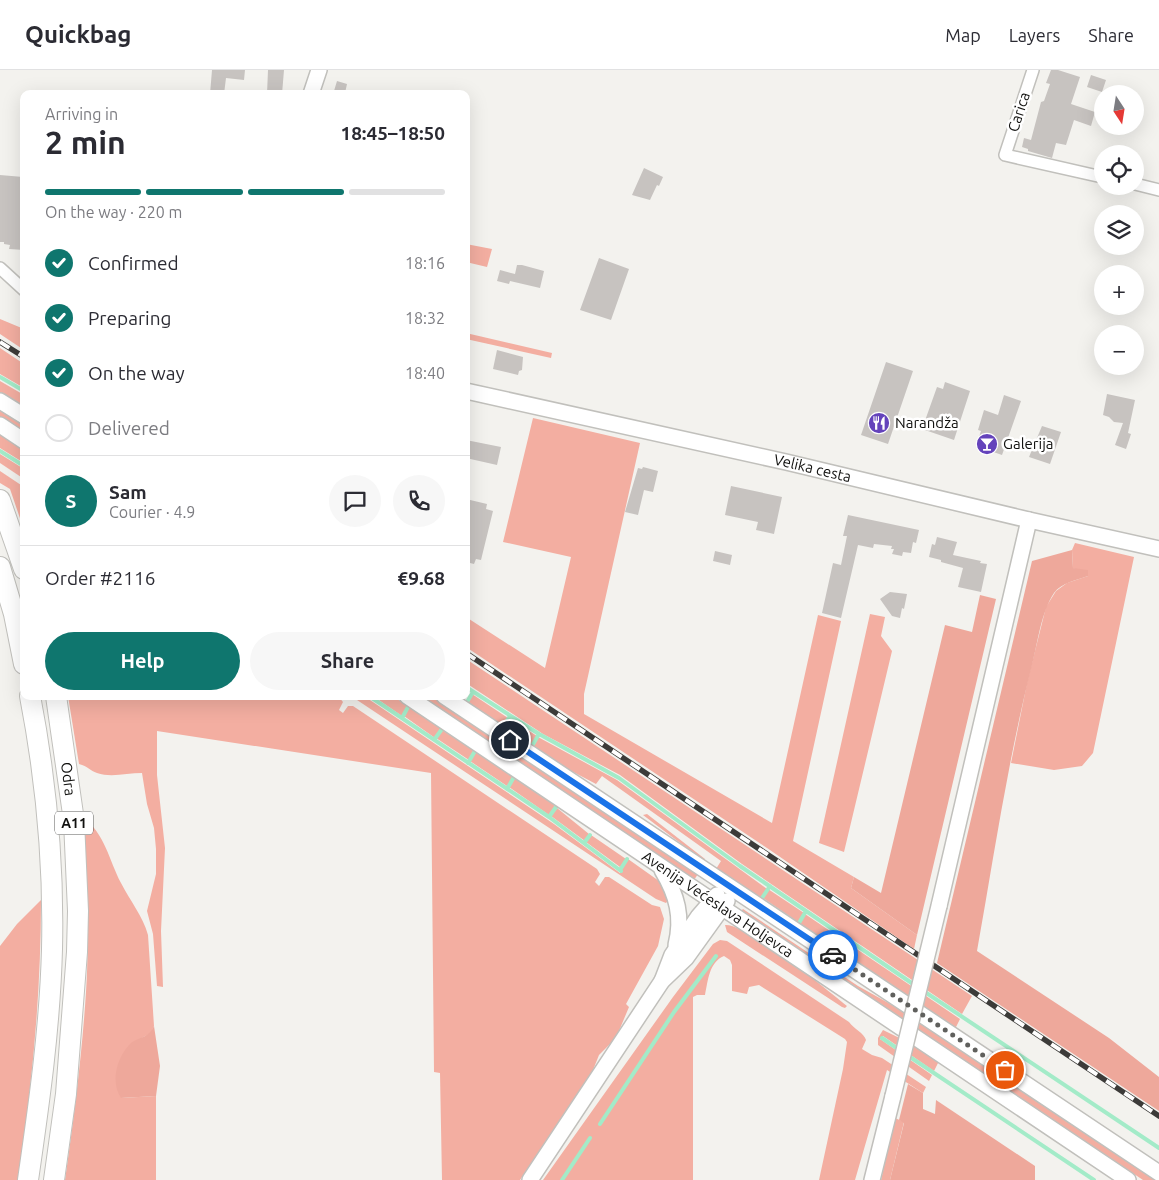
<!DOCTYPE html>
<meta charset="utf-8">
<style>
:root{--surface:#fff;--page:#f7f7f7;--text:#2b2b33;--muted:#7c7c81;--line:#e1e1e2;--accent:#0f766e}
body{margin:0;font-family:Ubuntu,sans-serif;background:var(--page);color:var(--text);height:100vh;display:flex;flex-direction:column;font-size:19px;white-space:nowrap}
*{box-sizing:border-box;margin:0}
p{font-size:16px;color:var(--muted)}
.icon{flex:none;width:28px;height:28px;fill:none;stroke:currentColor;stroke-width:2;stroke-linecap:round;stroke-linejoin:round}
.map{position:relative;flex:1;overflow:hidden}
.sheet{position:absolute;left:20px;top:20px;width:450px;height:610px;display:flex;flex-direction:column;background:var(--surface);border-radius:10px;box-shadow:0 5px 20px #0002}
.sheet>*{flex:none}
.needle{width:32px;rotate:168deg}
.buttons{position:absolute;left:1094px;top:15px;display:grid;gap:10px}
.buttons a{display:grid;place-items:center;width:50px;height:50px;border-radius:50%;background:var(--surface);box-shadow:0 5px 20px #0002;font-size:25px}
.pin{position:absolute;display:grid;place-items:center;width:42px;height:42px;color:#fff;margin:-21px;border:2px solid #fff;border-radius:50%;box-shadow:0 1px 5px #0007}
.courier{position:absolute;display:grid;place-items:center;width:50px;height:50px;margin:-25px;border:4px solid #1a73e8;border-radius:50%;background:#fff;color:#222;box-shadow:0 1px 6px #0007}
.summary em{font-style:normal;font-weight:700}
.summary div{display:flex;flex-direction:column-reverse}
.summary{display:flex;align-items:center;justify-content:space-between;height:85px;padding:0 25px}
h1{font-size:32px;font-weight:700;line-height:38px}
.bar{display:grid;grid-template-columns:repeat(4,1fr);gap:8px 5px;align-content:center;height:60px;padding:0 25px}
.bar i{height:6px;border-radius:4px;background:var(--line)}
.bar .current{background:var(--accent)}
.bar p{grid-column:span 4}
.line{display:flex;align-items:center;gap:12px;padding:0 25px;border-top:1px solid var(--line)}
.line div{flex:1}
.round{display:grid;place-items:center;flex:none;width:52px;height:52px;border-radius:26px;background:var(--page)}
ol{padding:0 25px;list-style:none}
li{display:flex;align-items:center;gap:15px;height:55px}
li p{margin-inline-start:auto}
li .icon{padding:5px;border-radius:50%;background:var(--accent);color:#fff;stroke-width:4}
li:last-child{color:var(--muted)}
li i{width:28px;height:28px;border:2px solid var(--line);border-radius:50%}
.button{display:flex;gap:10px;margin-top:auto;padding:10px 25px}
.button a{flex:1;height:58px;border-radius:30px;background:var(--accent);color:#fff;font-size:20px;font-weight:700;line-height:58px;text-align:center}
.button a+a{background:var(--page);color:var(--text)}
header{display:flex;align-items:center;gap:30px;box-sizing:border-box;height:70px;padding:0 25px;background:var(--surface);border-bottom:1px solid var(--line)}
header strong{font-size:24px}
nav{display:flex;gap:28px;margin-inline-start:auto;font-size:18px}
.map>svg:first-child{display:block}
</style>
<header>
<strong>Quickbag</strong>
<nav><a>Map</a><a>Layers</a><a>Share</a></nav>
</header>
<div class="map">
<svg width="1159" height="1110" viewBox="0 0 1159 1110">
<rect width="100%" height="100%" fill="#f3f2ee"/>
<path fill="#f3aea1" d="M466,174L492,179L487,197L466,192Z
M0,249L24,259V280L0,264Z
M466,263L552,283L551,288L466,269Z
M0,278L24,294V318L0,304Z
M0,311L24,325V337L0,322Z
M0,339L24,354V363L0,347Z
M533,348L640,373L584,624V644L772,753L818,545L841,551L793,771L854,807L851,818L917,865L914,879L767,778L466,577V547L545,598L571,487L503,472Z
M0,364L24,380V393L0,378Z
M0,384L24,399V409L0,393Z
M0,401L24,417V460L10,419L0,413Z
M1075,473L1134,487L1093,683L1082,696L1054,700L1011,693L1027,613L1046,537L1056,521L1067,513L1088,506L1073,498L1072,480Z
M870,544L885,547L881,566L892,581L844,782L819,773Z
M466,589L972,926L962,944L742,794L620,705L543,664L466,613Z
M472,624L508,648L502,656L467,633Z
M68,626H338L343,632L339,640L343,643L348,636H353L597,799L600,804L595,812L599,816L605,807H609L652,835L660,837L664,849L658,876L626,934L629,937L616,968L599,985L593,1000L520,1110H442L440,1003L434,1002L431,703L157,661V705L165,778L161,861L163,917L157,916L153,864L147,841L156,804V779L154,758L147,734L142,703C127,703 111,708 97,703C90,701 88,696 79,694Z
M351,626H364L554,754L620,803L628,789L659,811V813H662L671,827L666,833L656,829Z
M373,626H393L407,636L402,646Z
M419,626H431L698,804L694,810Z
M409,637L441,658L435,668L404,646Z
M509,648L537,666L531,676L504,657Z
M442,660L475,681L469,690L436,668Z
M538,667L617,710L767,819L761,828L716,799L721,791L602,706L596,714L560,695L533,676Z
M476,682L513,707L507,716L470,691Z
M514,708L553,734L555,737L549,745L509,717Z
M557,738L589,764L585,771L551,746Z
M647,744L705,789L704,791L643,745Z
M83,747C105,764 109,790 121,813C130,831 143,846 148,865L154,956L151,963L132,973L121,1028L156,1026V1110H65C74,1047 82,985 86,922C90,864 85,805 83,747Z
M591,765L626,789L620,797L586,772Z
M768,819L804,843L798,852L763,828Z
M41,830C41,924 32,1017 18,1110H0V876L17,854Z
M743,839L858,916L901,940L1156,1110H1143L742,842L741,841Z
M805,844L960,949L955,959L802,855L799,853Z
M725,855C746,853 827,920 847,936L845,938L842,937L727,862Z
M720,870L727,871L849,952C854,959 864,963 866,970L862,979L872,985L882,988L926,1017L923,1023L887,1000L855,1110H819L843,999L847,972L845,969L759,915L749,917L747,924L732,921V895L730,890L724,886C709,892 708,911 705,925H697L693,927V1110H543L673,927L713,874Z
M883,960L920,978L939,991L934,1001L883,966L880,969L932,1005L929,1011L878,975V968Z
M895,1048L904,1052L890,1110H881Z"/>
<path fill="#eea89b" d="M1072,480L1073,498L1088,500V506C1077,510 1061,513 1054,523C1041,543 1038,571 1032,595C1008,689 994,786 977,881L1109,968L1159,1007V1041L937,893L1032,491Z
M980,525L996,529L917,865L851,818L854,807L881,823L945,555L972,562Z
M154,956L160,996L156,1026L121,1028C110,1012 117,987 130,974C139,966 148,969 154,956Z
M908,1014L923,1023V1039L935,1044L936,1030L1035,1096V1110H890L904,1053L899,1050Z"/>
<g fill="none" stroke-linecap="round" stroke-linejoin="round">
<path stroke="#a3ebc8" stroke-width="4" d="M0,307L24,321
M0,381L24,396
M466,617L539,664L619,708L740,796L916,916
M369,626L549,747L621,801
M467,632L473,622
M402,648L408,637
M503,657L510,646
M434,670L442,659
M532,676L539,664
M468,693L475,681
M507,719L514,707
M549,747L556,737
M584,773L590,765
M620,800L627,789
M762,828L770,816
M799,853L806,841
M922,920L1159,1078
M882,968L901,981
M907,985L1094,1110
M600,1054L674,942L716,886
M562,1110L590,1068"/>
</g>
<path fill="#c7c3c0" d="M212,0H245L244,10L226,8L224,24H210Z
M268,0H284L282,24H267Z
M1051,0H1058L1080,7L1071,34L1095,42L1091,56L1074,50L1066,75L1056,73L1052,88L1028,81V79L1022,77L1024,68L1031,70L1041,32L1044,31L1050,14L1046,13Z
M1091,5L1106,10L1102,22L1087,17Z
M337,11L347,14L345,23L334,21Z
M644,98L663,107L659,116L657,115L650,130L632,125Z
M0,105L23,107L22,121H24V180L9,179L10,175L4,174V172H0Z
M599,188L629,199L611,250L580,240Z
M517,195H522L544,201L540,218L510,211L509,214L497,211L500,200L515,204Z
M497,280L523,287L522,300L519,301L518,305L493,299Z
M886,292L913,301L888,374L861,365Z
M945,312L970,321L954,370L922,359L937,317L943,319Z
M1107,324L1135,330L1128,363L1131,364L1126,379L1115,375L1123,353L1114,352L1109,347L1103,345Z
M1004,325L1021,331L1002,385L976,376L981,361L978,360L984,340L998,345Z
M1042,356L1061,362L1050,394L1029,387Z
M466,370L501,377L497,395L466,388Z
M643,397L658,401L653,422L644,420L638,445L625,442L638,398L642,399Z
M731,416L782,427L774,464L756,460L758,452L725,445Z
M466,429L487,434L486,439L493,441L481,490L476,489L474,494L466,492Z
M848,445L919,460L916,473L913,472L911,483L903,482L902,486L892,484L894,479H891L892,476L874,474L873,478L858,475L841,548L822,543L833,493L841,495L847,466H843Z
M937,467L957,472L953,485L981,491L980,493L987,494L981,522L958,517L963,498L941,492V490L929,487L932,474L935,475Z
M715,481L732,485L730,495L713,491Z
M890,522L907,524L904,539L902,538L900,548L892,546L880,529Z"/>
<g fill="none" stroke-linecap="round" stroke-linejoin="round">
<g stroke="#c1c0bc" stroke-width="14">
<path id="street" d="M1033,0L1005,85L1102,107
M1135,114L1159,120
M0,198L24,220"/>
</g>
<g stroke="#c1c0bc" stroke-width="18">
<g id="secondary">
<path d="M311,24L319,0"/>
<path id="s1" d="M466,321L786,392L1029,450L1159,479"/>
<path d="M0,331L24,346"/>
<path d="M0,355L24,371"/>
<path id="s2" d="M407,626L1128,1110"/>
<path d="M444,626L1159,1103"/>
<path d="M662,800C677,825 683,847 676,875"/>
<path d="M939,836L1029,450"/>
<path d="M662,911L672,885L698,847L717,825"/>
<path d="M530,1110L662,911L686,888L727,831"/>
<path d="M872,1110L893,1026"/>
</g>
</g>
<g stroke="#c1c0bc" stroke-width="22">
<path id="highway" d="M0,430L24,499
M0,497L14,544L24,594
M28,1110C39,1034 50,957 52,879C54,795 46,709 30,626
M54,1110L66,1024L77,882L78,841L74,751L56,626"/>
</g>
<use href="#street" stroke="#fff" stroke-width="11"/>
<use href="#secondary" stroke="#fff" stroke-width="15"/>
<use href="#highway" stroke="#fff" stroke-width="20"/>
<g stroke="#3c3b39" stroke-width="5.5">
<path id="rail" d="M0,272L24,287
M466,583L1159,1046"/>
</g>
<use href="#rail" stroke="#fff" stroke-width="4" stroke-dasharray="11" stroke-linecap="butt"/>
<g stroke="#c1c0bc" stroke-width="18" stroke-linecap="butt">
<path id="secondary-bridge" d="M893,1026L939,836"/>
</g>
<use href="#secondary-bridge" stroke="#fff" stroke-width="15"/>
</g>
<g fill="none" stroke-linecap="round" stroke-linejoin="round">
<path stroke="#60605d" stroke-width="5" stroke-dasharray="0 9" d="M833,885L1005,1000"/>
<path stroke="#1a73e8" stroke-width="6" d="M510,670L833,885"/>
</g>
<defs>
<g id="restaurant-disc" transform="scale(1.125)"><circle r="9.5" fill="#6443bb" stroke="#fff"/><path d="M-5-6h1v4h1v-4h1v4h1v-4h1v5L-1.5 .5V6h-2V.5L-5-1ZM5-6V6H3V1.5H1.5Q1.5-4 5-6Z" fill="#fff"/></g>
<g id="bar-disc" transform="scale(1.125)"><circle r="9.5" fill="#6443bb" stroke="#fff"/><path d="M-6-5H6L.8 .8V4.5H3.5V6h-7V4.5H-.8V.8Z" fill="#fff"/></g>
</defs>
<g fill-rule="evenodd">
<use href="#restaurant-disc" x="879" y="353"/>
<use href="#bar-disc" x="987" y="374"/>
</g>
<g text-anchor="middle" stroke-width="5" stroke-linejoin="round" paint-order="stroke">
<rect fill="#fff" stroke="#585857" stroke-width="1" x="55" y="741.5" width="38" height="23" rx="4"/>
<g font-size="14" font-weight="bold" fill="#11110f">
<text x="74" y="758">A11</text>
</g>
<g font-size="15" fill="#11110f" stroke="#fff">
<text transform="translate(1019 42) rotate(-72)" y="5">Carica</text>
<text dy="5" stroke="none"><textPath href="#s1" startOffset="355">Velika cesta</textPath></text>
<text transform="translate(68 709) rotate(83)" y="5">Odra</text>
<text dy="5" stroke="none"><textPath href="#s2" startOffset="374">Avenija Većeslava Holjevca</textPath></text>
</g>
<g font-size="15" fill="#11110f" stroke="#fff" text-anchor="start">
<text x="895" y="358">Narandža</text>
<text x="1003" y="379">Galerija</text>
</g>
</g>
</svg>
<div class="buttons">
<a><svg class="needle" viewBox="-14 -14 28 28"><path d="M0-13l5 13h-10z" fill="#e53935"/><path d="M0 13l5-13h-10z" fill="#7c7c81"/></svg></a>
<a><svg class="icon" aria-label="locate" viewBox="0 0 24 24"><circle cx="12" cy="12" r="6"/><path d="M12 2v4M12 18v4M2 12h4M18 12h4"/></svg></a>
<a><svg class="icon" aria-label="layers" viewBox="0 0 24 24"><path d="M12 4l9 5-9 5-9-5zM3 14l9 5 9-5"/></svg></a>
<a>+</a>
<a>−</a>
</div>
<div class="pin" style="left:1005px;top:1000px;background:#ea580c"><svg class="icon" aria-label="bag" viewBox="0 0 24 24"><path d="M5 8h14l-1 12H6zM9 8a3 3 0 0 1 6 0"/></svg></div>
<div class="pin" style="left:510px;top:670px;background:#1f2937"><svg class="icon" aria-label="home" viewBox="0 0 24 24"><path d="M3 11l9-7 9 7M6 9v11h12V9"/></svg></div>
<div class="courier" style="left:833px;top:885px"><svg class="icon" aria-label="car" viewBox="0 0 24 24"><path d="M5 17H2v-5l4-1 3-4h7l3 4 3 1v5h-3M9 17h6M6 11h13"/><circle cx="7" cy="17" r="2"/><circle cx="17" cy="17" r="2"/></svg></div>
<section class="sheet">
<div class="summary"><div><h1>2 min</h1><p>Arriving in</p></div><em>18:45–18:50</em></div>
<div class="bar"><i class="current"></i><i class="current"></i><i class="current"></i><i></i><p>On the way · 220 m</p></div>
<ol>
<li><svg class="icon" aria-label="check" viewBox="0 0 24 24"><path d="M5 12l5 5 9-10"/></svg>Confirmed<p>18:16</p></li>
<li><svg class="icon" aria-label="check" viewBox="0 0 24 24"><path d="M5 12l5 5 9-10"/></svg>Preparing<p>18:32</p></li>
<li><svg class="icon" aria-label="check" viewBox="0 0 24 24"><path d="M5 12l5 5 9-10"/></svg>On the way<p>18:40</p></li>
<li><i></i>Delivered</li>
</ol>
<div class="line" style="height:90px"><b class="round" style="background:var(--accent);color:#fff">S</b><div><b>Sam</b><p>Courier · 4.9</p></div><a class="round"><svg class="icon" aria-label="chat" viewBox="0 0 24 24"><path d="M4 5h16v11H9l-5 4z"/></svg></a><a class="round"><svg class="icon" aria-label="phone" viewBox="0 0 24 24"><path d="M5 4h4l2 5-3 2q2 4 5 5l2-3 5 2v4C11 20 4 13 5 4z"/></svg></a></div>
<div class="line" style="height:65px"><div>Order #2116</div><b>€9.68</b></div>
<div class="button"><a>Help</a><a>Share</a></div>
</section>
</div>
